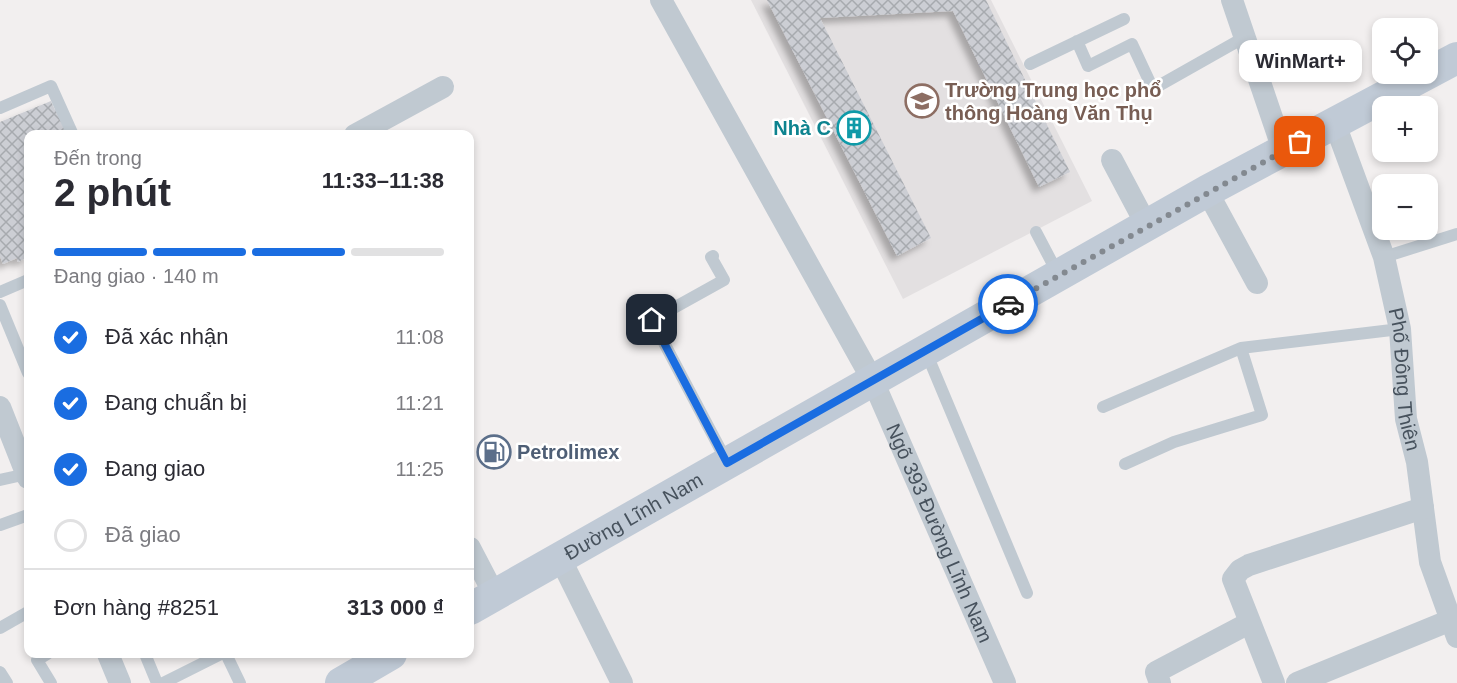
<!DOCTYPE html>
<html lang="vi">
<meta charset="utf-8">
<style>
:root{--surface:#fff;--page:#f7f7f7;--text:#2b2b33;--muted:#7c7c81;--line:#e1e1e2;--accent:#1a6de1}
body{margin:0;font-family:Arial,sans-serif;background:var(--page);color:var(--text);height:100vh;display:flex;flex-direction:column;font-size:22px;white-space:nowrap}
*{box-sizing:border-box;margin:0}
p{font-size:20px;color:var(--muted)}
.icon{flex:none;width:33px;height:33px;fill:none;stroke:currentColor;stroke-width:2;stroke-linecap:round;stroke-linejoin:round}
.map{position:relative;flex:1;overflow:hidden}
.sheet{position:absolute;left:24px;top:130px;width:450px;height:528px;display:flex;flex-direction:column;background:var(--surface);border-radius:12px;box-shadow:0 3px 9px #0003}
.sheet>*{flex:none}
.buttons{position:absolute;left:1372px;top:18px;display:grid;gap:12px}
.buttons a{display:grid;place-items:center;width:66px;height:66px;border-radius:12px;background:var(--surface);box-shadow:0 3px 9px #0003;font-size:30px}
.pin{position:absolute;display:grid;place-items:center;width:51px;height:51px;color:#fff;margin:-26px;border-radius:12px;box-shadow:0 3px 9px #0006}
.courier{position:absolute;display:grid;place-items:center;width:60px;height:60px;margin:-30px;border:4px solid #1a6de1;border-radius:50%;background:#fff;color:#222;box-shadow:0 2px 8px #0007}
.bubble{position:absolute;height:42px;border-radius:12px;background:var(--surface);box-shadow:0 3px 9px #0003;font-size:20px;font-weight:700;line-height:42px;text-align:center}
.headline em{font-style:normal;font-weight:700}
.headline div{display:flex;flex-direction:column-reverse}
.headline{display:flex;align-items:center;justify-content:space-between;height:102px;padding:0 30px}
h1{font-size:39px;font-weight:700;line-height:45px}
.bar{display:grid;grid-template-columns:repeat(4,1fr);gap:9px 6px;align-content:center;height:72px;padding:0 30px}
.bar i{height:8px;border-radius:4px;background:var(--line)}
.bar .selected{background:var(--accent)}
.bar p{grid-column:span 4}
.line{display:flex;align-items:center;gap:15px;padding:0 30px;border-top:2px solid var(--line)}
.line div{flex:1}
ol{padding:0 30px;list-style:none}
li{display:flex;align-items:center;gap:18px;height:66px}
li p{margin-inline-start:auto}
li .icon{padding:6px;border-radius:50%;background:var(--accent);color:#fff;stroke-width:4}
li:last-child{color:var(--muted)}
li i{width:33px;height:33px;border:3px solid var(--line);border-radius:50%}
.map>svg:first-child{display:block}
</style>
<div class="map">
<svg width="1457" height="683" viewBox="0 0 1457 683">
<defs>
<pattern id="building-cross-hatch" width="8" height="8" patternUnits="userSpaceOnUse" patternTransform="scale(1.5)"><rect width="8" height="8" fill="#ccced4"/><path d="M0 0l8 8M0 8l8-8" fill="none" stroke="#a7aaaf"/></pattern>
<filter id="shadow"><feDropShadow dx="-5.5" dy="5.5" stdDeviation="3" flood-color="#0004"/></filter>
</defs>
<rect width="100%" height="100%" fill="#f2efef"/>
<path fill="#e3e0e1" d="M751,0H991L1092,201L903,299Z"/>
<path fill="url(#building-cross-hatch)" filter="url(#shadow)" d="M767,0H986L1070,172L1039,187L953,11L820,18L931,238L897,256Z
M51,101L55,110L60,109L70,135H28V257L18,262L17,258L3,264L0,256V122Z"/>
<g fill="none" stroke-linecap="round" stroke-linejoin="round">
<path stroke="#c0c9d1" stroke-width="12" d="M1077,41L1088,66L1132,44L1153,89L1245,37
M1030,64L1124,19
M0,108L51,86L73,135
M1036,232L1058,274
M713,256L711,257L724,280L652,320L727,462
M1384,257L1457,234
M0,292L28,280
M0,305L28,373
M926,352L1027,593
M1103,407L1241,348L1400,329
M1125,464L1174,442L1262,415L1241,348
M0,480L27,474
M0,525L28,515
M0,628L28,612
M47,654L37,660L51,683
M145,654L157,683
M226,654L240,683
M0,672L7,683
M163,683L221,654"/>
<g stroke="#c0c9d1" stroke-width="22">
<path id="s1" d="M661,0L873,381L1005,683"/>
<path d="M1232,0L1283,150"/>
<path id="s2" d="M1335,124L1384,257L1400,329L1406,419L1417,462L1430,562L1457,637"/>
<path d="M355,135L443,87"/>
<path d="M1112,160L1147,226"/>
<path d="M1207,191L1257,283"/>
<path d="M0,407L28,478"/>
<path d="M470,548L494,594"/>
<path d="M560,558L622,683"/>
<path d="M108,654L120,683"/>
<path d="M1160,683L1156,672L1249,623"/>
<path d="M1274,683L1233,579L1240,570L1249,565L1423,508"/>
<path d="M1297,683L1451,620"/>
</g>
<g stroke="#c0cad6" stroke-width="32">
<path id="s3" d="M470,609L1207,191L1457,58"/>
<path d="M341,683L391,654"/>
</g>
</g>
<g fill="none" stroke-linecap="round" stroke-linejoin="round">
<path stroke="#838990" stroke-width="6" stroke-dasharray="0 10.8" d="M1008,304L1300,142"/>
<path stroke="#1a6de1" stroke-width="8" d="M652,320L727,463L1008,304"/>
</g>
<defs>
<g id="school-ring" transform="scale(1.725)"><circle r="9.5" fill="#fff" stroke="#8d6e63" stroke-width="1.5"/><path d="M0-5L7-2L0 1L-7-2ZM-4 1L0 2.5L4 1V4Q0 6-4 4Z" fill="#8d6e63"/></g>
<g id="building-ring" transform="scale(1.725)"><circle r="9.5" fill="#fff" stroke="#0f9aa8" stroke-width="1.5"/><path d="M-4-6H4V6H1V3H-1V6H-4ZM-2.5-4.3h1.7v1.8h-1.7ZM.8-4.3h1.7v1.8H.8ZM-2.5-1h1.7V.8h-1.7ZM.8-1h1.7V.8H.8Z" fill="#0f9aa8"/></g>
<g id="fuel-ring" transform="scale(1.725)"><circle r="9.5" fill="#fff" stroke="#5c6f8a" stroke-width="1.5"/><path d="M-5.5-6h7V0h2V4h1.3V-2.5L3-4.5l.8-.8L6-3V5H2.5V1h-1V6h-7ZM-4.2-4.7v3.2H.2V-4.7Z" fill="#5c6f8a"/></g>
</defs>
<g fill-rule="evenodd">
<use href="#school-ring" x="922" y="101"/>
<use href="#building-ring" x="854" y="128"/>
<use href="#fuel-ring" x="494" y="452"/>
</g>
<g text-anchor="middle" stroke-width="5" stroke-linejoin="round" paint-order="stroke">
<g font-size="20" font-weight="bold" fill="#785e54" stroke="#fff" text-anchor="start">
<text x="945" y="97">Trường Trung học phổ<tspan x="945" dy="23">thông Hoàng Văn Thụ</tspan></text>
</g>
<g font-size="20" font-weight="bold" fill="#0d838f" stroke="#fff" text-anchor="end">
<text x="831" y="135">Nhà C</text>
</g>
<g font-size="20" fill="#47525d" stroke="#fff">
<text dy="7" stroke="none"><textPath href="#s2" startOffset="266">Phố Đông Thiên</textPath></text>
<text dy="7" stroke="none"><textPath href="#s3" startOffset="188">Đường Lĩnh Nam</textPath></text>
<text dy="7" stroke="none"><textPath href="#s1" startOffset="602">Ngõ 393 Đường Lĩnh Nam</textPath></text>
</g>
<g font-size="20" font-weight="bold" fill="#4e5e75" stroke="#fff" text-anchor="start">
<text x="517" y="459">Petrolimex</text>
</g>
</g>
</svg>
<div class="buttons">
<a><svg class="icon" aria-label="locate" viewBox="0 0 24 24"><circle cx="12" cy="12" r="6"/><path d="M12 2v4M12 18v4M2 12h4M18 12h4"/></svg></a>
<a>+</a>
<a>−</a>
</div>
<div class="pin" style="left:1300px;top:142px;background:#ea580c"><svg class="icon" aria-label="bag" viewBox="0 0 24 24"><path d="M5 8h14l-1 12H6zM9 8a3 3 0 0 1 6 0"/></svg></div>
<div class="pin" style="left:652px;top:320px;background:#1f2937"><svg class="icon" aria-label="home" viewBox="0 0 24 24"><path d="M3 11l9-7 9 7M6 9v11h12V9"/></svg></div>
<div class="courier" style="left:1008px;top:304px"><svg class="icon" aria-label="car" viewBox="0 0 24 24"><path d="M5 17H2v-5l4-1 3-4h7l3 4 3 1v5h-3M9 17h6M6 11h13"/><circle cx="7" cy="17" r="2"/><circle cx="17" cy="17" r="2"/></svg></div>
<div class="bubble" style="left:1239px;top:40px;width:123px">WinMart+</div>
<section class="sheet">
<div class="headline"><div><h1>2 phút</h1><p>Đến trong</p></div><em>11:33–11:38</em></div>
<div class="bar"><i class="selected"></i><i class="selected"></i><i class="selected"></i><i></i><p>Đang giao · 140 m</p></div>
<ol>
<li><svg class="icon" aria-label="check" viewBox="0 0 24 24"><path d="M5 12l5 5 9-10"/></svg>Đã xác nhận<p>11:08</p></li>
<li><svg class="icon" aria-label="check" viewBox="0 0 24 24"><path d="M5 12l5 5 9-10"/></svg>Đang chuẩn bị<p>11:21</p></li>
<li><svg class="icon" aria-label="check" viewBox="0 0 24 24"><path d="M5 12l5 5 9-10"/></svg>Đang giao<p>11:25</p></li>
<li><i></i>Đã giao</li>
</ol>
<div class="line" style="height:78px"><div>Đơn hàng #8251</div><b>313 000 ₫</b></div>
</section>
</div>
